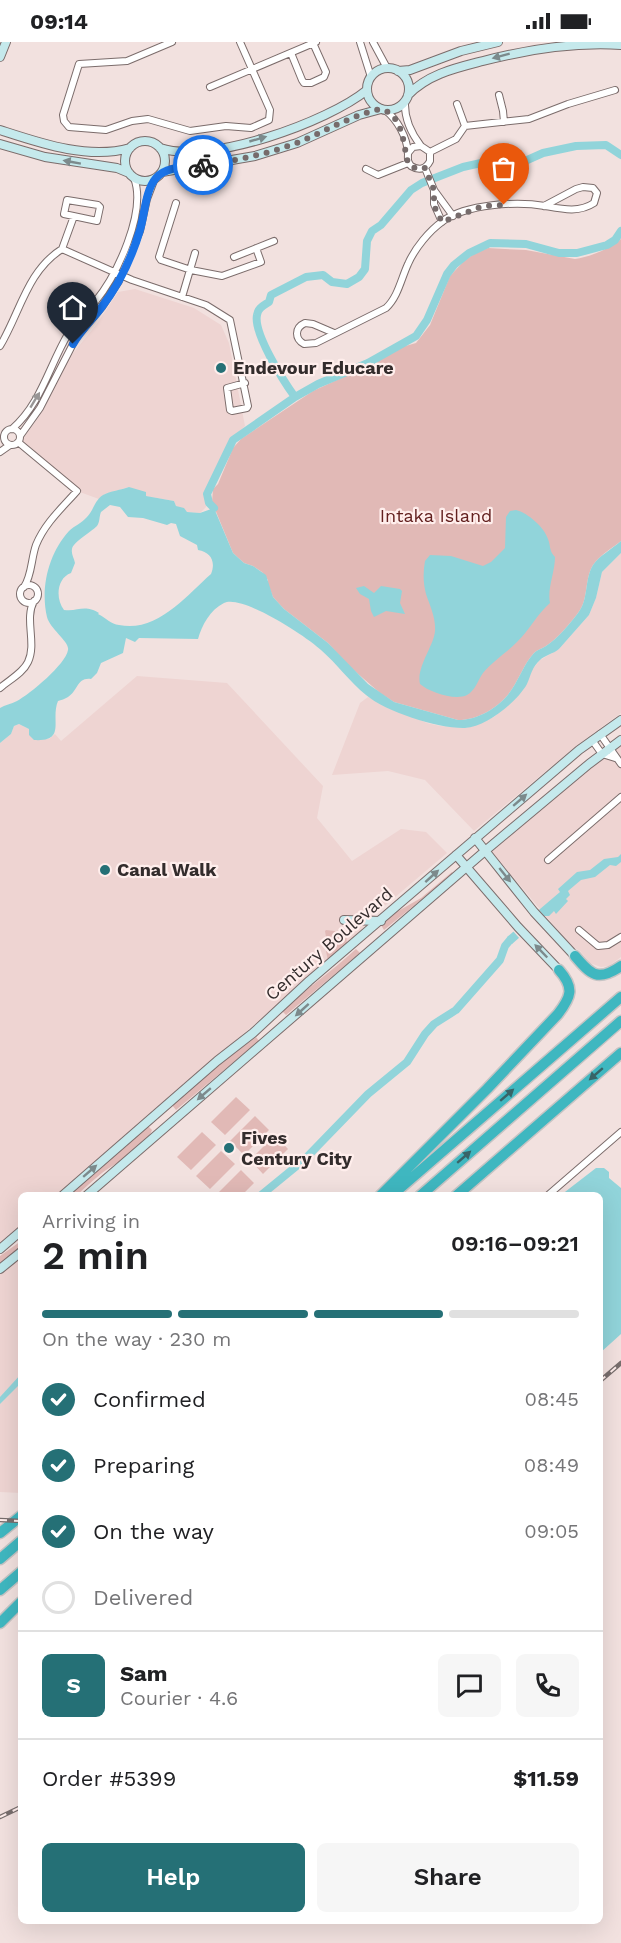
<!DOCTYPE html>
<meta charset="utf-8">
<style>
:root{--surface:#fff;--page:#f6f6f6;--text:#202124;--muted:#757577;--line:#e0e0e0;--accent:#257076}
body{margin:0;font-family:"Work Sans",sans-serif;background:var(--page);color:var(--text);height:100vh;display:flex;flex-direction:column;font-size:22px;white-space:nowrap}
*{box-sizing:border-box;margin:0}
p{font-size:20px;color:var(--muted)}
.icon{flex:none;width:33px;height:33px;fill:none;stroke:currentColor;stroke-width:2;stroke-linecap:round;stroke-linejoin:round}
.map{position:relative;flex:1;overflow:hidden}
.drawer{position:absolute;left:18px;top:1150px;width:585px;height:732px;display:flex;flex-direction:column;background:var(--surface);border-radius:9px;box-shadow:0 6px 24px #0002}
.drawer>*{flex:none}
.pin{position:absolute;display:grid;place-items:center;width:51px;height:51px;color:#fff;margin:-62px -26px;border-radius:50% 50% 50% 0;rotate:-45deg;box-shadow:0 0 6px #0007}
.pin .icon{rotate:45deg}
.courier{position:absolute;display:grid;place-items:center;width:60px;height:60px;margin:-30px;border:4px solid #1a73e8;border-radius:50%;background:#fff;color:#222;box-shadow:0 2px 8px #0007}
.headline em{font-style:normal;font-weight:600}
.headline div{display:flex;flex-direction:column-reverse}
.headline{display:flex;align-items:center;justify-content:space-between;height:102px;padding:0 24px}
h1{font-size:39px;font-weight:600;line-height:45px}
.bar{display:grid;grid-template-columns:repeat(4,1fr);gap:9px 6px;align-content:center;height:72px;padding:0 24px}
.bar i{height:8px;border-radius:4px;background:var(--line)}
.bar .on{background:var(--accent)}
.bar p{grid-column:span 4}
.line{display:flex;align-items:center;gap:15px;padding:0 24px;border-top:2px solid var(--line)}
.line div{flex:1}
.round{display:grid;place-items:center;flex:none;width:63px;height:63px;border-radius:9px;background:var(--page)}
ol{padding:0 24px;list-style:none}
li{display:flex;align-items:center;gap:18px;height:66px}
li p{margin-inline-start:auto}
li .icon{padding:6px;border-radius:50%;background:var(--accent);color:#fff;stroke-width:4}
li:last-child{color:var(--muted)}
li i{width:33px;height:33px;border:3px solid var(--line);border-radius:50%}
.primary-button{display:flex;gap:12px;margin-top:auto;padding:12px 24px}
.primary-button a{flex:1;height:69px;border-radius:9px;background:var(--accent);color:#fff;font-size:24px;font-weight:600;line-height:69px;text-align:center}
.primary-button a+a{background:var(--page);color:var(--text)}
.status{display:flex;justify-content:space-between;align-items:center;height:42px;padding:0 30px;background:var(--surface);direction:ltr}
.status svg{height:16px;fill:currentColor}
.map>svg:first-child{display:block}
</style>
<div class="status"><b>09:14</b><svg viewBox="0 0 49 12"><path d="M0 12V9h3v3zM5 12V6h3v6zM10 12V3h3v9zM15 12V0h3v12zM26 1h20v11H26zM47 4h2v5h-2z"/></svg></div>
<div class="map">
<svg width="621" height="1901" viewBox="0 0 621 1901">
<rect width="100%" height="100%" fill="#f2e1df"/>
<path fill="#eed4d2" d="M135,247L194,266L221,283L229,301L245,384L231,398L224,410L205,451L206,465L200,471L187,470L176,464L174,459L145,454L129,445L105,452L99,457L77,449L18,400L26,393L44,367L69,316L96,283L118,250Z
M621,511V671L576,704L474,789L425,738L388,729L332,733L360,661L368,655L427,681L440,684L466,686L494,675L515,657L527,641L530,630L540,618L559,607L589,573L596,556L602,530Z
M137,634L227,641L323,744L317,776L352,819L401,787L426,790L447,811L381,867L347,902L57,1153L21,1154V1185L0,1203V701L11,692L14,684L19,682L29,687V693L49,697L55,692L61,699Z
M621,704V915L609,924L601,925L590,921L580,909L571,904L492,810L591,724Z
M21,1215V1451L0,1450V1231Z"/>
<path fill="#e1b9b6" d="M621,197V499C612,506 599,514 593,523C584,538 589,557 578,571C569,583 558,596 546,604C541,607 537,608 534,611C524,622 520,635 512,647C501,664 479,678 458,678L394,660L380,651L349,624L328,601L284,567L273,555L268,542V538L262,530L253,524L244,521L233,511L212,460L213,447L218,442L233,406L241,397L313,349L374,321L402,305L416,301L430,283L450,234L464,219L474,212L488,206L505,207L526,208L575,217C590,215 609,207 621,197Z
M452,830L453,832L384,888L381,883L393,872L421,856Z
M326,888L343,890L346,892L347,902L328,919L326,909L328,907L325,889Z
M356,907L360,911L286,973L282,969C306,947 332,929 356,907Z
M256,995L259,999L176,1068L172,1063L220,1022Z
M236,1055L250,1068L225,1093L211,1080Z
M255,1074L269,1088L244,1113L230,1099Z
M148,1084L152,1088C145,1108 118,1119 102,1131C93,1138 85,1146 77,1153L69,1154Z
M202,1090L216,1103L191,1128L177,1115Z
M275,1093L288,1107L263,1132L250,1118Z
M221,1109L235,1122L210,1147L196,1134Z
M241,1128L254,1141L242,1153H216Z
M21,1199V1205L0,1222V1214Z"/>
<path fill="#91d4da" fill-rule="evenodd" d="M129,445L146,450V454L174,459L176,464L184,466L187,470L200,471L214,466L233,511L244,521L253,524L266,533L273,555L284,567L328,601L368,642L394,660L458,678C479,678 501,664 512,647C520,635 524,622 534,611C537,608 541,607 546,604C558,596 569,583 578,571C589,557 584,538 593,523C599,514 612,507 621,499V511L602,530L596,556L589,573L559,607C553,612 545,613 540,618C532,625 531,633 527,642C517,660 486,685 465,686C440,687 386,670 366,653C350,640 337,622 321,608C307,595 242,552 224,561C210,568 202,583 198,597L139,596L135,600L126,596L123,611L101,621L97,631L91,637C77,635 78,649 68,655C65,657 61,658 58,659C50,678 67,700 34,698L29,693V687L19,682L14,684L11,692L0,701V666C5,663 11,662 17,659C30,652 66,622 68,608C70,600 50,587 47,575C40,545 49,511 69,489C74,484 82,481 87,475C94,468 94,459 103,453C110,449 121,448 129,445ZM110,463L120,465L128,475L143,476L167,483L171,481L176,482L180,494L197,503L198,508C211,510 216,520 211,532C186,554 157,591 119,583C111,582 106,576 98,572L99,571C84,562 78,570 64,568C55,556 57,536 71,531L75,521C74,516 71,512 72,507C73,500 90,491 97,484C100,480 99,475 101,470Z
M516,468C528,471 544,485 548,497C551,505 549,509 555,515C555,530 547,547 550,561C537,572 529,589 517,600C506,611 493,619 483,631C478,638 475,649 467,653C455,659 429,650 420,642C416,625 434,604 435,589C436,576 430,564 426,552C423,541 423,530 425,519L430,513L451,514L483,524L491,520L505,506L506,475L510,469Z
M364,544L374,551L381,544L400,547L402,549L400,561L405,572L386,569L374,575L371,569L369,557L360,552L356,546Z
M621,812V820L616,824L610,823L595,835L581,838L568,849L570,853L566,857L568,859L556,872L554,869L549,874H544L512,902L507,895L560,850L558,847L577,830L590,828L604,817L618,815Z
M596,1126H604L609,1130V1136L621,1146V1292L600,1311V1154L561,1153Z
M21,1332V1341L0,1362V1355Z"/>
<path fill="#f2e1df" d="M538,867L545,875L520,897L513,889Z"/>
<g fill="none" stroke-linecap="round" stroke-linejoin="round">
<path stroke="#91d4da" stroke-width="8" d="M295,355C284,340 253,291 257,273C258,266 263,264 269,260L271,253L306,235L323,233L332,240L347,242L359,235L365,227L367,199L372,189L381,183L411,148L422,141L463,125L481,121L525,119L543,111L576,104L606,103L621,113
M214,466L209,461L207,452L233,398L295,355L318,342L368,321L416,294L427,278L447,232L454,223L469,211L490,201L526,202L559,211H577L607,203L615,198L621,189
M260,1154L304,1118L368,1052L407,1020L425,992L434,982L456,968L500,918L505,904L510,898"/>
<g stroke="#7b6c6b" stroke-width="8">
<path id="minor" d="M172,0L127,19L79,22L63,73L64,79L69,85L106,88L132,79L148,77L190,89L226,84L251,86L269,78L270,68L240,0
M360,0L371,35
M373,0L387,26
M291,11L302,38L304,41H311L324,35L326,30L313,1
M210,45L316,0
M499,53L503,69L504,80
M405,59C404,76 411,91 421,104
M457,62L465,84
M385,68C397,77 407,95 408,111C408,117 407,119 411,124C419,129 426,127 430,119V110L421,104L413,105L408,111
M430,110L456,97L465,84L529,77L568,62L615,48
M425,126L434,148L453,174
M366,127L378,133L408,121
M434,148V162L442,180
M67,158L98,163L100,165L97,179L64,172Z
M176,161L159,215L161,218L191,228L222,234L261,220L256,206
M62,207L132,238L206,263L230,278L248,364L247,366L232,369L230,368L227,346L245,341
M62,207L74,174
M234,215L274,199
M182,255L195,211
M334,291L313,282L305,281C294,286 295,297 304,302L316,301L386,266C398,255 401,237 408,222C415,206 429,189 443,179C466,162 517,159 545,164C562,167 579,171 594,161L597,151L593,146L583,145L576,147L544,164
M0,304C20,271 27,229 62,207
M12,387C41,362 49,324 68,292C76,280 86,271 95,260C117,233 147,170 134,136
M4 395a8 8 0 1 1 16 0a8 8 0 1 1-16 0Z
M20,394L40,366L76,296L102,265L119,239L140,189L147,157L155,136
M18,400L77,449C62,466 45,481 36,503C31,517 32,533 24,545
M0,410L10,403
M20 552a9 9 0 1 1 18 0a9 9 0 1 1-18 0Z
M0,646C9,638 23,631 28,620C37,601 24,577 34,559
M600,692L621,722
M592,698L602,712L615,716
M548,818L621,755
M579,888L598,904L608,903L621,895
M547,1154L621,1090"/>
</g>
<g stroke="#7b6c6b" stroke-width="10">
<path id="secondary" d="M0,15L6,0
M367 47a21 21 0 1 1 42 0a21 21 0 1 1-42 0Z
M398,29L410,28L461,9L498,0
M408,53C428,32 456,26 483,19C529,7 573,0 621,3
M0,88C40,101 88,118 130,106
M125 119a20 20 0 1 1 40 0a20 20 0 1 1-40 0Z
M0,102L45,115L117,126L129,131
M160,106C209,123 328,80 367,48
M162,130L255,114L297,101L359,73L381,67
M475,796L534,870L573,912
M456,813L518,885L557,926
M344,878L381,879
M62,1154L217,1019L253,991L309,939L579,708L621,678
M86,1154L485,809L589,722L621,698
M0,1207L21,1189
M0,1227L21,1210"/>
</g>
<g stroke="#c6c4c4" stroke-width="13">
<path id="motorway" d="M575,914C591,933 598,940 621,924
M380,1154L487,1047L558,972C571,955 575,946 559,928
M391,1154L621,955
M420,1154L621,979
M456,1154L621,1011
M0,1491L21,1474
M0,1517L21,1499
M0,1548L21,1530
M0,1581L21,1560"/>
</g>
<use href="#minor" stroke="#fff" stroke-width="6"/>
<use href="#secondary" stroke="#c5e9ec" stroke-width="8"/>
<use href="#motorway" stroke="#3fb7c0" stroke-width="10"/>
<g stroke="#786e6d" stroke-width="4.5">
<path id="rail" d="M600,1339L621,1321
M0,1478L21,1479
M0,1775L21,1765"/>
</g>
<use href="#rail" stroke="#ffeeec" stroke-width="2" stroke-dasharray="7" stroke-linecap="butt"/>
</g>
<defs><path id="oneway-solid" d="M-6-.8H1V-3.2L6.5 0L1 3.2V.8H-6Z" transform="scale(1.5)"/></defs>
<g fill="#7c8a8c">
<use href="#oneway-solid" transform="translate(501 14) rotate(165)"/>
<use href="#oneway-solid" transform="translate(258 97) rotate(-16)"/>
<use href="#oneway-solid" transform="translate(72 120) rotate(-170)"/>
<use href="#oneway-solid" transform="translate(520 758) rotate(-41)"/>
<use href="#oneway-solid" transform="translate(505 833) rotate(51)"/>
<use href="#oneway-solid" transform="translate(432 834) rotate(-42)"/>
<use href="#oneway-solid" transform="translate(541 909) rotate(-134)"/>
<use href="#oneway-solid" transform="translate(302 968) rotate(138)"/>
<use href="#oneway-solid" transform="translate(204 1052) rotate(139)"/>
<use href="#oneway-solid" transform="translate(90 1129) rotate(-41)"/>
</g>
<use fill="#999696" href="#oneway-solid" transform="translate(35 358) rotate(-59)"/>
<g fill="#386467">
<use href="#oneway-solid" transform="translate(596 1032) rotate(139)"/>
<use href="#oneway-solid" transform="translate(507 1053) rotate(-41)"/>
<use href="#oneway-solid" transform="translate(464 1115) rotate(-41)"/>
</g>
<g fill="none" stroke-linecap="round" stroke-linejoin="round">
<path stroke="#766b6b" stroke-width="6" stroke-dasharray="0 10.8" d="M203,123C235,119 268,112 299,100C326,89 352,73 381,67C404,74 403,103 408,121L416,127L425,126L434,148V164L442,180L483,164L504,163"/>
<path stroke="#1a73e8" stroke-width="8" d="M73,302C81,288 92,278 101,266C118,244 132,215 140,188C145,172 145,149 156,136C166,124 188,125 203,123"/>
</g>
<g fill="#257076" stroke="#ffeeec" stroke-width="2">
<circle cx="221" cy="326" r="6"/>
<circle cx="105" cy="828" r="6"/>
<circle cx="229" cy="1106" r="6"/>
</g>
<g text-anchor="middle" stroke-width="4.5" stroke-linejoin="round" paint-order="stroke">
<g font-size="18" font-weight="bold" fill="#332c2c" stroke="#ffeeec" text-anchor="start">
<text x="233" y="332">Endevour Educare</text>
<text x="117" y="834">Canal Walk</text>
<text x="241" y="1102">Fives<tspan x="241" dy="21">Century City</tspan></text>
</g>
<g font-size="18" fill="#63201f" stroke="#ffeeec">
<text x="436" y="480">Intaka Island</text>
</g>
<g font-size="18" fill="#332c2c" stroke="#ffeeec">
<text transform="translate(329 902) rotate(-41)" y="6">Century Boulevard</text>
</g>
</g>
</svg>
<div class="pin" style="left:504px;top:163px;background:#ea580c"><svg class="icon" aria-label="bag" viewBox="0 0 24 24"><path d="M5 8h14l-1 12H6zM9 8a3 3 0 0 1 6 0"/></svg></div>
<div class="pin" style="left:73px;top:302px;background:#1f2937"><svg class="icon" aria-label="home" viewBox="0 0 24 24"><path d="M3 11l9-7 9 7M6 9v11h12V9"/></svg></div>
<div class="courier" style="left:203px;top:123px"><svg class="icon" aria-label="bike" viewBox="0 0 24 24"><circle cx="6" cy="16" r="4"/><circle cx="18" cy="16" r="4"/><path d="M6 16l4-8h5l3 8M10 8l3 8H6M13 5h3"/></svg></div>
<section class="drawer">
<div class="headline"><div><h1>2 min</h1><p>Arriving in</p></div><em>09:16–09:21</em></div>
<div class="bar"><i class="on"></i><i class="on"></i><i class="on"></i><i></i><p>On the way · 230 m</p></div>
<ol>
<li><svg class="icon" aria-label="check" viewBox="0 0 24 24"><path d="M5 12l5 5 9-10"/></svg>Confirmed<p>08:45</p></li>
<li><svg class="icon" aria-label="check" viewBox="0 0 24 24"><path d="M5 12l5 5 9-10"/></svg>Preparing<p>08:49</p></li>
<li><svg class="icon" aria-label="check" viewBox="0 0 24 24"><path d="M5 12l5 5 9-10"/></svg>On the way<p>09:05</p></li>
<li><i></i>Delivered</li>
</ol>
<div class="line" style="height:108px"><b class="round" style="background:var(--accent);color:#fff">S</b><div><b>Sam</b><p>Courier · 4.6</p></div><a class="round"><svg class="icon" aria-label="chat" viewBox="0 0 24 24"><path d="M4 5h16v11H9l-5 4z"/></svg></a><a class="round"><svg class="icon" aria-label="phone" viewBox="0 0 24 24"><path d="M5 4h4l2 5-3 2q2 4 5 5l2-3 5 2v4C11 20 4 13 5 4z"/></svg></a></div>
<div class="line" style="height:78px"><div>Order #5399</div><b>$11.59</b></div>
<div class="primary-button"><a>Help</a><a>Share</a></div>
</section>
</div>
